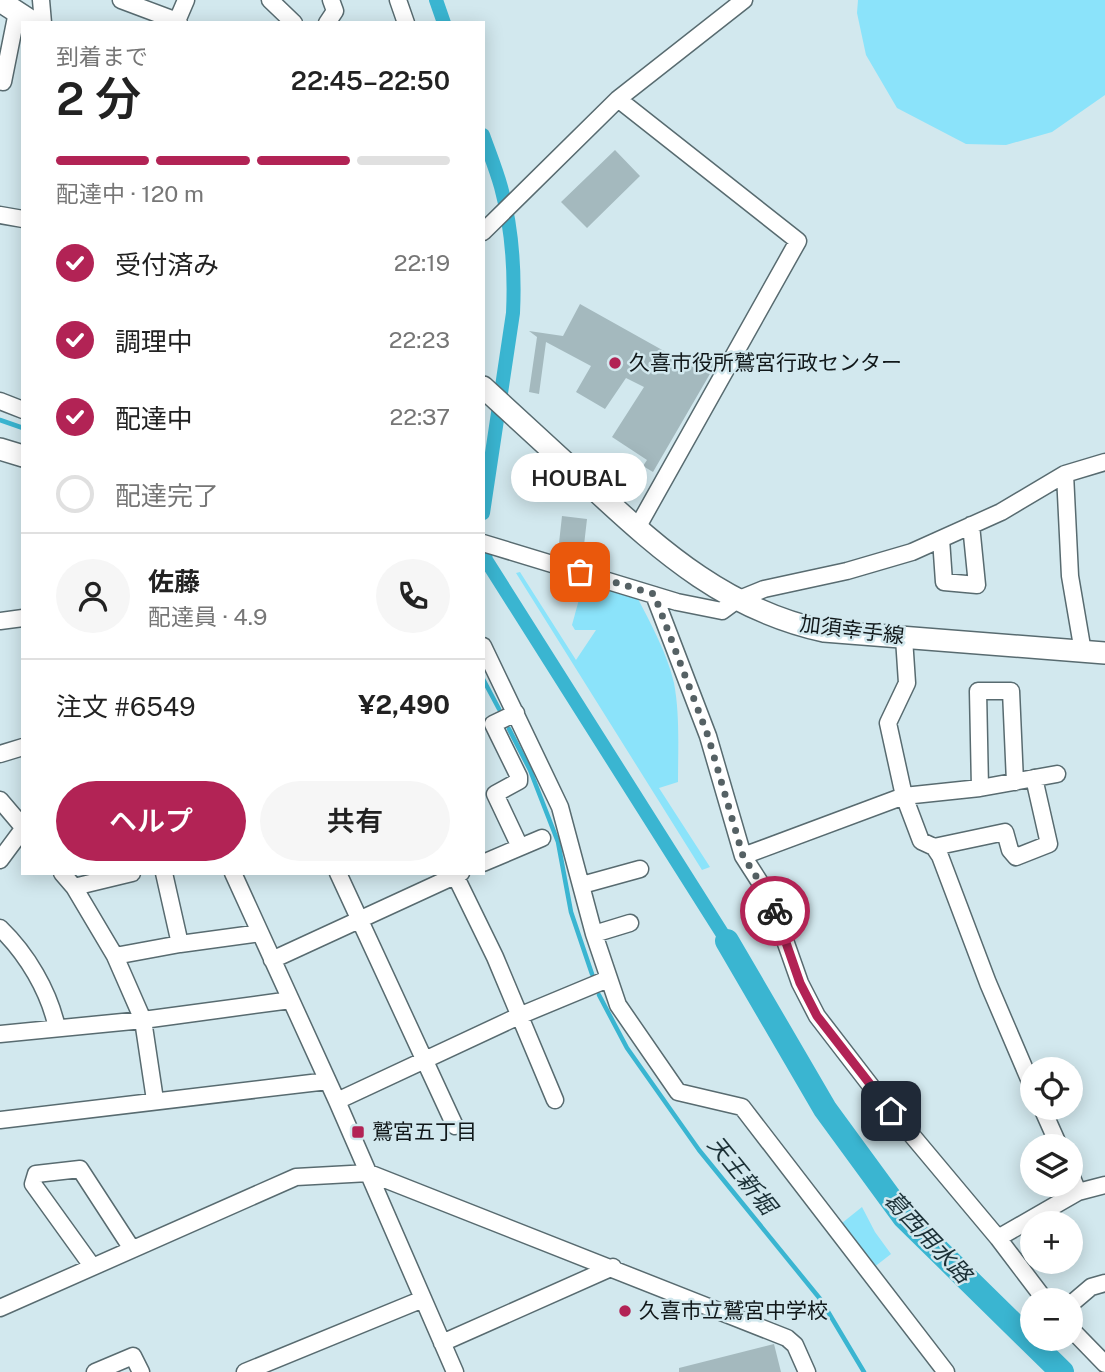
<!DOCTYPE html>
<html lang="ja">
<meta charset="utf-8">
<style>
:root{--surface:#fff;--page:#f6f6f6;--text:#222;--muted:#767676;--line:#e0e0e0;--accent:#b22355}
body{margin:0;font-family:"Public Sans","Noto Sans JP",sans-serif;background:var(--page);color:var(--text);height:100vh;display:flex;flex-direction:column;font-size:26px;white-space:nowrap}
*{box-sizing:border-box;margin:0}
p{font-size:23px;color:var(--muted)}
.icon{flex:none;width:38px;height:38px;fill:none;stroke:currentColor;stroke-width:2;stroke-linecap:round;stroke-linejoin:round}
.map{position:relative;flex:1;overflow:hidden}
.sheet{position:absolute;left:21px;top:21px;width:464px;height:854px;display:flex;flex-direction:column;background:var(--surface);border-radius:0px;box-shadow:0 4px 18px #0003}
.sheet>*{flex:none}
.controls{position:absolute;left:1020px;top:1057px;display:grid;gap:14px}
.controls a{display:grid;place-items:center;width:63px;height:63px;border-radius:50%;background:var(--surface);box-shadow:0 4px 18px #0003;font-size:35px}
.pin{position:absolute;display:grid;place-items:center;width:60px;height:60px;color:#fff;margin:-30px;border-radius:14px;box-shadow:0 4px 10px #0006}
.courier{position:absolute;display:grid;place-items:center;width:70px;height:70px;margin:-35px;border:5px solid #b22355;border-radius:50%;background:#fff;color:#222;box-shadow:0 2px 9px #0007}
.bubble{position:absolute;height:49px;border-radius:24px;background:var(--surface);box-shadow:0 4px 18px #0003;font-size:23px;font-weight:600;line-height:49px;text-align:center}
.headline em{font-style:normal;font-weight:600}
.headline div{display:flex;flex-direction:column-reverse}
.headline{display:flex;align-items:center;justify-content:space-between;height:119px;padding:0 35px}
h1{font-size:46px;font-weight:600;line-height:52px}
.bar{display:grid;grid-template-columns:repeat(4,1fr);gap:10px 7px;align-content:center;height:84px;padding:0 35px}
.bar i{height:9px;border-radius:5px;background:var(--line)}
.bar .current{background:var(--accent)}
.bar p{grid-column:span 4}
.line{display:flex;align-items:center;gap:18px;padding:0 35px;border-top:2px solid var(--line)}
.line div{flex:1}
.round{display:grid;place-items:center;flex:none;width:74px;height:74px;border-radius:37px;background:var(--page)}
ol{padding:0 35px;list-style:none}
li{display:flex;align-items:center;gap:21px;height:77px}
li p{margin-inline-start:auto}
li .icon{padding:7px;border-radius:50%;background:var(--accent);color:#fff;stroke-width:4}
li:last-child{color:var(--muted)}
li i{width:38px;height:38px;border:4px solid var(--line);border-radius:50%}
.primary-button{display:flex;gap:14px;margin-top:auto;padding:14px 35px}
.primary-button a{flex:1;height:80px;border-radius:42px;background:var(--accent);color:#fff;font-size:28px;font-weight:600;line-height:80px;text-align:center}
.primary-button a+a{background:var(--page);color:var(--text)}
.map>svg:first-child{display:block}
</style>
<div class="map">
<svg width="1105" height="1372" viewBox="0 0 1105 1372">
<rect width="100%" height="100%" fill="#d2e8ee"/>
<path fill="#8be3fa" d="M858,0H1105V95L1052,132L1006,145L966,144L897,108L866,55L857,13Z
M520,572L576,660L596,630H575L572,625L584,581L637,597C651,624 667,653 674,683C680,715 678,749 678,782L659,788L710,867L702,870L516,573Z
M862,1207L875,1232L891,1254L873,1268L842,1227V1223Z"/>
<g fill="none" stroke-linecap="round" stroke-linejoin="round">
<path stroke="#3ab5d1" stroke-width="4.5" d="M0,420L23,428
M483,679L499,709
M509,729L530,770L558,842L571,912L592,974
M599,995L627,1048L699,1150L821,1300L864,1372"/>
<path stroke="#3ab5d1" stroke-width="14" d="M436,0L444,23
M483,135C489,152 496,169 501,187C512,228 515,271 513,313L483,513
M483,543L486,560L727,941"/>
<path stroke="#3ab5d1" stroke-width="24" d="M727,941L825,1109L904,1217L1062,1372"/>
</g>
<path fill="#a4b9be" d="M615,150L640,176L587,228L561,202Z
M580,304L698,370L707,354L718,360L653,472L643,466L647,460L612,437L644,387L626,378L605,409L576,392L591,366L546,342L539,394L529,392L537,337L529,331L563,336Z
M562,516L587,519L583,554L558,552Z
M774,1344L781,1372H679V1368Z"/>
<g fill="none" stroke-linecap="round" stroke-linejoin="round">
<g stroke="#586b70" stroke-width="19">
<path id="minor" d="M41,0L43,23
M121,0L177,21
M270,0L294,23
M398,0L406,23
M179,23L177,21L186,0
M327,23L335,11L331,0
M3,82L17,12
M618,99L798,241L637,528
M0,215L23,219
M483,232L618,99L744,0
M0,401L23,410
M1065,474L1070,576L1083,652
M941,539L944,582L977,585L971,525
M483,543L677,602L722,611L737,600L764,589L847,571L912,552L1001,512L1065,474L1105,462
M654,595L708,736L743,856L770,898L800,983L817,1016L874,1090L998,1238L1045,1300
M0,621L23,618
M904,638L907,683L888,723L904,796L921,841L934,847L940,856L988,983L1032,1086
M483,646L560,807L594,934L618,1005L678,1092L742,1107L946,1372
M516,713L493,724L519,777V781L495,794L520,847
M0,754L23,747
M980,788L978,691H1011L1015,782
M0,800L23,827
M934,847L1005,832L1010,850L1016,857L1049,844L1034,778
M743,856L904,796L980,788L1057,774
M0,860L23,829
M483,863L542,838
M62,873L74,887L115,956L143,1020L155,1100
M164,873L180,944
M233,873L337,1101L455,1372
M338,873L455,1126
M454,873L495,957L555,1100
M582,885L640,869
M74,887L132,873
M0,928C27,954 49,991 57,1028
M594,934L630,923
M115,956L180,944L260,933
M272,960L461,873
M0,1034L143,1020L291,1000
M337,1101L519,1016L608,979
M1042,1108L1059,1146
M0,1120L328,1081
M1071,1175L1078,1192
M998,1238L1078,1192L1105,1185
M92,1266L33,1184L36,1174L80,1169L132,1249
M1071,1304L1091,1287L1105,1283
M0,1308L296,1177L369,1173L787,1338L795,1345L807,1372
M1071,1329L1105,1364
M442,1343L613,1267
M95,1372L133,1356L141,1372
M245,1372L423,1299"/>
</g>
<g stroke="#586b70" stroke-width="24">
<path id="major" d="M0,1L34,23
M483,387C520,421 557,455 594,489C664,554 728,610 824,631L1105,653
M0,449L23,456"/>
</g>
<use href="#minor" stroke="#fff" stroke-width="16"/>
<use href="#major" stroke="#fff" stroke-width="21"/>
</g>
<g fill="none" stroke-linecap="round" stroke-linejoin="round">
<path stroke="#556164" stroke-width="7" stroke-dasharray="0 12.6" d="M580,572L654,594L708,736L743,856L770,898L775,911"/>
<path stroke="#b22355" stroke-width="9" d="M775,911L800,983L817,1016L891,1111"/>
</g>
<g fill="#b22355" stroke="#d2e8ee" stroke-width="2.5">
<circle cx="615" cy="363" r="7"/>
<rect x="351" y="1125" width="14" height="14" rx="3.5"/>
<circle cx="625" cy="1311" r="7"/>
</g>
<g text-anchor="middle" stroke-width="5" stroke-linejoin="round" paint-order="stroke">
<g font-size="21" fill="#11181a" stroke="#d2e8ee" text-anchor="start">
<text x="629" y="370">久喜市役所鷲宮行政センター</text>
<text x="372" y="1139">鷲宮五丁目</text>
<text x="639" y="1318">久喜市立鷲宮中学校</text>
</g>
<g font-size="21" fill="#11181a" stroke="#d2e8ee">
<text transform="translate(852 630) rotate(7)" y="7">加須幸手線</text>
</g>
<g font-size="23" font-style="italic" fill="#1b3036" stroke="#d2e8ee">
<text transform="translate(742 1175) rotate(51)" y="8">天王新堀</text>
<text transform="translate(928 1237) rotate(47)" y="8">葛西用水路</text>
</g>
</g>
</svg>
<div class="controls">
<a><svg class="icon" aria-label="locate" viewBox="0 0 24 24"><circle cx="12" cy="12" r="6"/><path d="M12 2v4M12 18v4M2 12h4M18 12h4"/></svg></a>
<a><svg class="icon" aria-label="layers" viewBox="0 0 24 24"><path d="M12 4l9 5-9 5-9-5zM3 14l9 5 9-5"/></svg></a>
<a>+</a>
<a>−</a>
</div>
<div class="pin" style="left:580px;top:572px;background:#ea580c"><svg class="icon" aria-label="bag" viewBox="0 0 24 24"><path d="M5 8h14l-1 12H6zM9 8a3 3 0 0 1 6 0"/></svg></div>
<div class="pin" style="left:891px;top:1111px;background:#1f2937"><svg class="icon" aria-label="home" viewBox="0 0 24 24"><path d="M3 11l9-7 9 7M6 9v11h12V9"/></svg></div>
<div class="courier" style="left:775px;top:911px"><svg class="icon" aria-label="bike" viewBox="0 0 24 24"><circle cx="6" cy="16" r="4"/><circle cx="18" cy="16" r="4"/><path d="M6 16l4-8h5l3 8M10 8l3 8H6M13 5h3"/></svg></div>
<div class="bubble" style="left:511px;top:453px;width:136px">HOUBAL</div>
<section class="sheet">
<div class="headline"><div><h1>2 分</h1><p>到着まで</p></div><em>22:45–22:50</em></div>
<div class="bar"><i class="current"></i><i class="current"></i><i class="current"></i><i></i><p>配達中 · 120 m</p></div>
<ol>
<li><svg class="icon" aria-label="check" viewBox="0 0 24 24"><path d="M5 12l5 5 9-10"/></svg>受付済み<p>22:19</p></li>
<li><svg class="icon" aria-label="check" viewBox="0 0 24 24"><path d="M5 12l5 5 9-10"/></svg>調理中<p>22:23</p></li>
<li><svg class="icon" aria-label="check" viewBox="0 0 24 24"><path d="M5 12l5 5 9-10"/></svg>配達中<p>22:37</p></li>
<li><i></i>配達完了</li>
</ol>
<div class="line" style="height:126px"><a class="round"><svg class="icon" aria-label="person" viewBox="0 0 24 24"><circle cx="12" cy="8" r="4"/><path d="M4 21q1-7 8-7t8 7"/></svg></a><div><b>佐藤</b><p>配達員 · 4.9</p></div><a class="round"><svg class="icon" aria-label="phone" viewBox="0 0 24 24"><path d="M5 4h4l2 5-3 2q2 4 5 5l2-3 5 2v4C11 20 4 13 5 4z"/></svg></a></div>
<div class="line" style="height:91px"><div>注文 #6549</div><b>¥2,490</b></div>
<div class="primary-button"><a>ヘルプ</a><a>共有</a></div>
</section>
</div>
